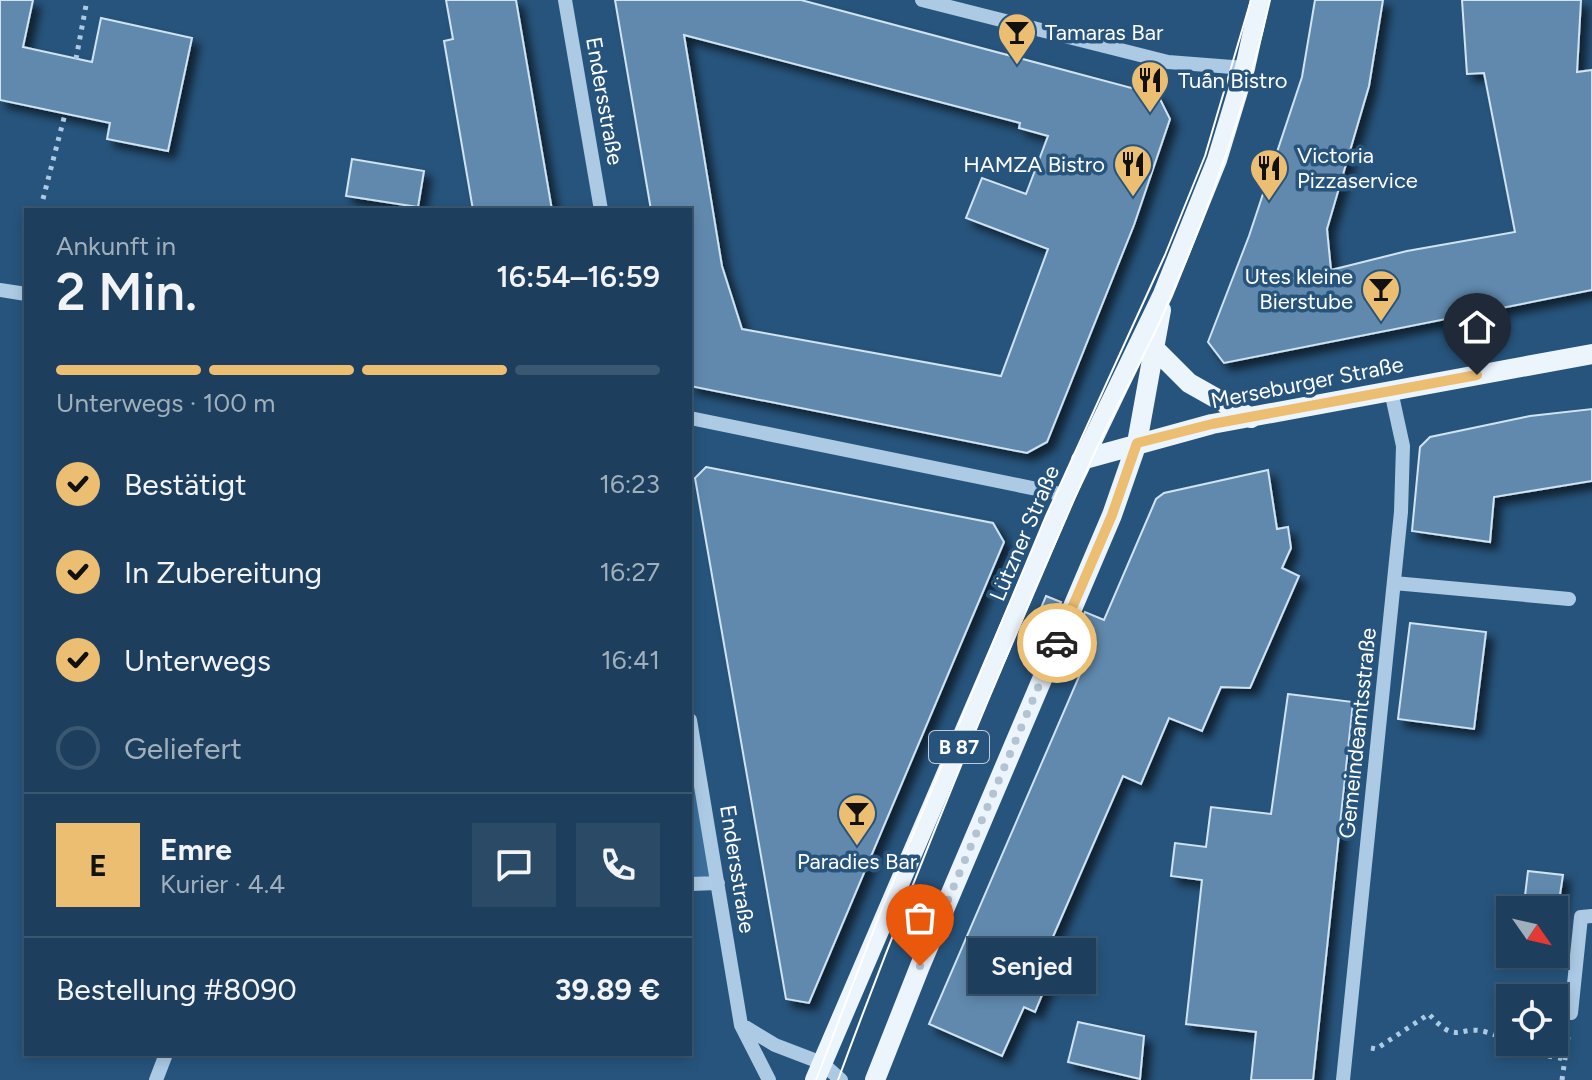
<!DOCTYPE html>
<html lang="de">
<meta charset="utf-8">
<style>
:root{--surface:#1d3f5d;--page:#2a4a66;--text:#f1f3f6;--muted:#a0afbc;--line:#3b5872;--accent:#ecbe72}
body{margin:0;font-family:Figtree,sans-serif;background:var(--page);color:var(--text);height:100vh;display:flex;flex-direction:column;font-size:30px;white-space:nowrap}
*{box-sizing:border-box;margin:0}
p{font-size:26px;color:var(--muted)}
.icon{flex:none;width:44px;height:44px;fill:none;stroke:currentColor;stroke-width:2;stroke-linecap:round;stroke-linejoin:round}
.map{position:relative;flex:1;overflow:hidden}
.panel{position:absolute;left:24px;top:208px;width:668px;height:848px;display:flex;flex-direction:column;background:var(--surface);border-radius:0px;box-shadow:0 4px 12px #0003,0 0 0 2px var(--line)}
.panel>*{flex:none}
.needle{width:52px;rotate:124deg}
.fabs{position:absolute;left:1496px;top:896px;display:grid;gap:16px}
.fabs a{display:grid;place-items:center;width:72px;height:72px;border-radius:0px;background:var(--surface);box-shadow:0 4px 12px #0003,0 0 0 2px var(--line);font-size:40px}
.pin{position:absolute;display:grid;place-items:center;width:68px;height:68px;color:#fff;margin:-82px -34px;border-radius:50% 50% 50% 0;rotate:-45deg;box-shadow:0 0 8px #0007}
.pin .icon{rotate:45deg}
.courier{position:absolute;display:grid;place-items:center;width:80px;height:80px;margin:-40px;border:6px solid #ecbe72;border-radius:50%;background:#fff;color:#222;box-shadow:0 2px 10px #0007}
.bubble{position:absolute;height:56px;border-radius:0px;background:var(--surface);box-shadow:0 4px 12px #0003,0 0 0 2px var(--line);font-size:26px;font-weight:600;line-height:56px;text-align:center}
.head em{font-style:normal;font-weight:600}
.head div{display:flex;flex-direction:column-reverse}
.head{display:flex;align-items:center;justify-content:space-between;height:136px;padding:0 32px}
h1{font-size:52px;font-weight:600;line-height:60px}
.bar{display:grid;grid-template-columns:repeat(4,1fr);gap:12px 8px;align-content:center;height:96px;padding:0 32px}
.bar i{height:10px;border-radius:6px;background:var(--line)}
.bar .selected{background:var(--accent)}
.bar p{grid-column:span 4}
.line{display:flex;align-items:center;gap:20px;padding:0 32px;border-top:2px solid var(--line)}
.line div{flex:1}
.round{display:grid;place-items:center;flex:none;width:84px;height:84px;border-radius:0px;background:var(--page)}
ol{padding:0 32px;list-style:none}
li{display:flex;align-items:center;gap:24px;height:88px}
li p{margin-inline-start:auto}
li .icon{padding:8px;border-radius:50%;background:var(--accent);color:#111;stroke-width:4}
li:last-child{color:var(--muted)}
li i{width:44px;height:44px;border:4px solid var(--line);border-radius:50%}
.map>svg:first-child{display:block}
</style>
<div class="map">
<svg width="1592" height="1080" viewBox="0 0 1592 1080">
<defs>
<filter id="shadow"><feDropShadow dx="7" dy="7" stdDeviation="4" flood-color="#0009"/></filter>
</defs>
<rect width="100%" height="100%" fill="#27547c"/>
<path fill="#3b6e99" d="M698,762L718,883L690,884V764Z"/>
<path fill="#6089ad" stroke="#cfe3f3" stroke-width="2" fill-rule="evenodd" filter="url(#shadow)" d="M0,0H33L23,47L92,62L101,18L192,38L168,151L107,139L110,123L0,100Z
M446,0H516L552,210H473L444,41L453,39Z
M615,0H801L1158,95L1170,119L1134,225L1047,442L1027,453L690,386V210H651ZM684,35L1020,123L1019,128L1048,136L1026,194L982,178L966,218L1048,249L1001,376L742,329L722,266Z
M1315,0H1383L1369,86L1327,229L1331,270L1407,251L1515,232L1484,73L1467,74L1462,0H1581L1577,72L1592,70V290L1224,363L1208,342L1249,236L1302,77Z
M352,159L424,171L418,207L346,196Z
M1592,409V481L1494,497L1490,542L1412,531L1420,447L1430,437L1530,416Z
M706,467L993,523L1004,542L809,1003L786,999L695,478Z
M1268,470L1277,529L1288,527L1291,548L1282,568L1299,576L1250,688L1221,687L1202,731L1169,718L1141,784L1123,776L1035,978L1047,983L1035,1012L1024,1007L1002,1056L929,1024L1084,665L1066,656L1085,612L1104,620L1156,499L1164,493Z
M1046,596L1061,602L1042,645L1028,639Z
M1410,623L1486,632L1474,729L1398,719Z
M1288,694L1353,702L1313,1080H1251L1256,1032L1186,1024L1202,880L1171,876L1175,843L1206,847L1211,807L1271,814Z
M1528,871L1563,875L1558,908L1524,904Z
M1078,1022L1144,1036L1140,1079L1068,1062Z"/>
<g fill="none" stroke-linecap="round" stroke-linejoin="round">
<path stroke="#accae4" stroke-width="5" stroke-dasharray="4 6" stroke-linecap="butt" d="M76,59L87,0
M43,199L65,114
M1511,1042L1542,1055L1565,1059
M1371,1048L1376,1049L1429,1014C1458,1047 1459,1024 1486,1032C1494,1034 1502,1038 1510,1042
M1562,1080L1568,1037"/>
<path stroke="#accae4" stroke-width="14" d="M565,0L601,210
M922,0L1168,62L1245,68
M0,290L26,294
M690,418L1066,495
M1394,583L1569,599
M690,720L741,1025L769,1080
M690,884L718,883
M1571,1013L1581,917L1592,916
M742,1025L775,1045L822,1063L841,1080
M156,1080L166,1054
M1343,1080L1401,512L1403,446L1391,391"/>
<path stroke="#ecf4fc" stroke-width="20" d="M1155,349L1189,383L1251,418
M1081,460L1212,424L1592,354
M815,1080L1066,495L1163,294L1217,160L1245,68L1260,0
M875,1080L920,966L1112,515L1137,443L1161,310"/>
<path stroke="#fff" stroke-width="2" d="M816,1080L881,911L1046,516L1165,255L1205,156L1251,0
M838,1080C916,869 1003,660 1094,454C1115,408 1140,365 1161,319C1207,216 1245,111 1270,0"/>
</g>
<g fill="none" stroke-linecap="round" stroke-linejoin="round">
<path stroke="#b3c3d1" stroke-width="8" stroke-dasharray="0 14.4" d="M920,966L1057,643"/>
<path stroke="#ecbe72" stroke-width="10" d="M1057,643L1112,515L1137,443L1212,424L1477,375"/>
</g>
<defs>
<g id="bar-pin" transform="scale(2)"><path d="M0 17L-7.5 6A9.5 9.5 0 1 1 7.5 6Z" fill="#ecbe72" stroke="#27547c"/><path d="M-6-5H6L.8 .8V4.5H3.5V6h-7V4.5H-.8V.8Z" fill="#111"/></g>
<g id="restaurant-pin" transform="scale(2)"><path d="M0 17L-7.5 6A9.5 9.5 0 1 1 7.5 6Z" fill="#ecbe72" stroke="#27547c"/><path d="M-5-6h1v4h1v-4h1v4h1v-4h1v5L-1.5 .5V6h-2V.5L-5-1ZM5-6V6H3V1.5H1.5Q1.5-4 5-6Z" fill="#111"/></g>
</defs>
<g fill-rule="evenodd">
<use href="#bar-pin" x="1017" y="32"/>
<use href="#restaurant-pin" x="1150" y="80"/>
<use href="#restaurant-pin" x="1133" y="164"/>
<use href="#restaurant-pin" x="1269" y="168"/>
<use href="#bar-pin" x="1381" y="289"/>
<use href="#bar-pin" x="857" y="813"/>
</g>
<g text-anchor="middle" stroke-width="7" stroke-linejoin="round" paint-order="stroke">
<rect fill="#27547c" stroke="#beccd8" stroke-width="2" x="929" y="731" width="60" height="32" rx="6"/>
<g font-size="20" font-weight="bold" fill="#fff">
<text x="959" y="754">B 87</text>
</g>
<g font-size="22" fill="#fff" stroke="#27547c" text-anchor="start">
<text x="1045" y="40">Tamaras Bar</text>
<text x="1178" y="88">Tuấn Bistro</text>
<text x="1297" y="163">Victoria<tspan x="1297" dy="25">Pizzaservice</tspan></text>
<text x="1105" y="172" text-anchor="end">HAMZA Bistro</text>
<text x="1353" y="284" text-anchor="end">Utes kleine<tspan x="1353" dy="25">Bierstube</tspan></text>
<text x="857" y="869" text-anchor="middle">Paradies Bar</text>
</g>
<g font-size="22" fill="#fff" stroke="#27547c">
<text transform="translate(605 101) rotate(80)" y="8">Endersstraße</text>
<text transform="translate(1307 382) rotate(-11)" y="8">Merseburger Straße</text>
<text transform="translate(1024 533) rotate(-67)" y="8">Lützner Straße</text>
<text transform="translate(1357 733) rotate(-84)" y="8">Gemeindeamtsstraße</text>
<text transform="translate(738 869) rotate(81)" y="8">Endersstraße</text>
</g>
</g>
</svg>
<div class="fabs">
<a><svg class="needle" viewBox="-14 -14 28 28"><path d="M0-13l5 13h-10z" fill="#e53935"/><path d="M0 13l5-13h-10z" fill="#a0afbc"/></svg></a>
<a><svg class="icon" aria-label="locate" viewBox="0 0 24 24"><circle cx="12" cy="12" r="6"/><path d="M12 2v4M12 18v4M2 12h4M18 12h4"/></svg></a>
</div>
<div class="pin" style="left:920px;top:966px;background:#ea580c"><svg class="icon" aria-label="bag" viewBox="0 0 24 24"><path d="M5 8h14l-1 12H6zM9 8a3 3 0 0 1 6 0"/></svg></div>
<div class="pin" style="left:1477px;top:375px;background:#1f2937"><svg class="icon" aria-label="home" viewBox="0 0 24 24"><path d="M3 11l9-7 9 7M6 9v11h12V9"/></svg></div>
<div class="courier" style="left:1057px;top:643px"><svg class="icon" aria-label="car" viewBox="0 0 24 24"><path d="M5 17H2v-5l4-1 3-4h7l3 4 3 1v5h-3M9 17h6M6 11h13"/><circle cx="7" cy="17" r="2"/><circle cx="17" cy="17" r="2"/></svg></div>
<div class="bubble" style="left:968px;top:938px;width:128px">Senjed</div>
<section class="panel">
<div class="head"><div><h1>2 Min.</h1><p>Ankunft in</p></div><em>16:54–16:59</em></div>
<div class="bar"><i class="selected"></i><i class="selected"></i><i class="selected"></i><i></i><p>Unterwegs · 100 m</p></div>
<ol>
<li><svg class="icon" aria-label="check" viewBox="0 0 24 24"><path d="M5 12l5 5 9-10"/></svg>Bestätigt<p>16:23</p></li>
<li><svg class="icon" aria-label="check" viewBox="0 0 24 24"><path d="M5 12l5 5 9-10"/></svg>In Zubereitung<p>16:27</p></li>
<li><svg class="icon" aria-label="check" viewBox="0 0 24 24"><path d="M5 12l5 5 9-10"/></svg>Unterwegs<p>16:41</p></li>
<li><i></i>Geliefert</li>
</ol>
<div class="line" style="height:144px"><b class="round" style="background:var(--accent);color:#111">E</b><div><b>Emre</b><p>Kurier · 4.4</p></div><a class="round"><svg class="icon" aria-label="chat" viewBox="0 0 24 24"><path d="M4 5h16v11H9l-5 4z"/></svg></a><a class="round"><svg class="icon" aria-label="phone" viewBox="0 0 24 24"><path d="M5 4h4l2 5-3 2q2 4 5 5l2-3 5 2v4C11 20 4 13 5 4z"/></svg></a></div>
<div class="line" style="height:104px"><div>Bestellung #8090</div><b>39.89 €</b></div>
</section>
</div>
